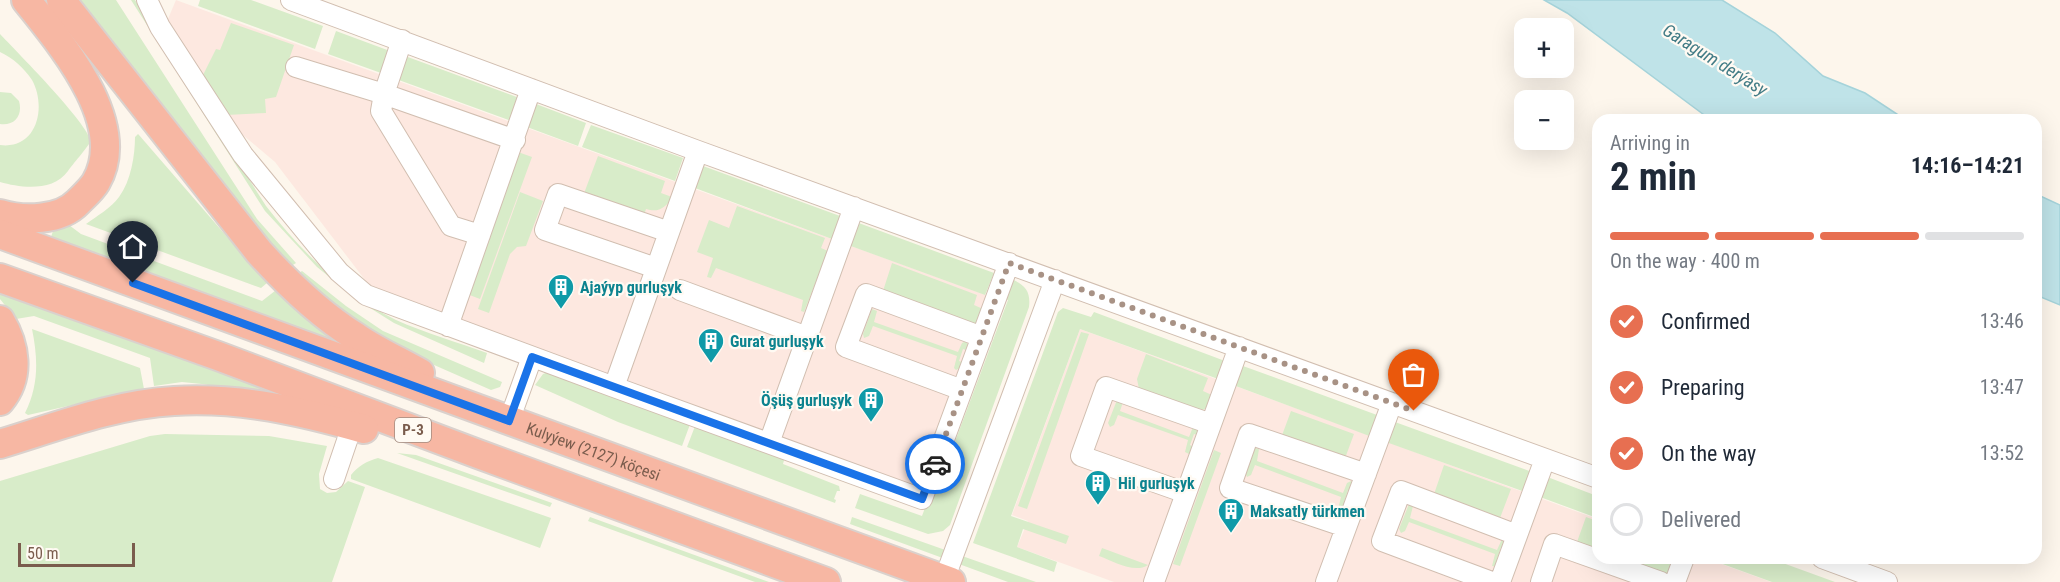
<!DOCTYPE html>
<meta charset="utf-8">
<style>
:root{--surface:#fff;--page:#f6f6f7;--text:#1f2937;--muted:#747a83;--line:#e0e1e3;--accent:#e76f51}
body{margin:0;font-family:"Roboto Condensed",sans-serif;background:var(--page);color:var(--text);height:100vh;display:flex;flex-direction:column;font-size:22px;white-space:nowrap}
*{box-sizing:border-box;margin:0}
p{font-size:20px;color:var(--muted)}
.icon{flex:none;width:33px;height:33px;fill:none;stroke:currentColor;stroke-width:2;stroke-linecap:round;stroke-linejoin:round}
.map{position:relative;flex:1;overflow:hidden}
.sheet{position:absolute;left:1592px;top:114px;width:450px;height:450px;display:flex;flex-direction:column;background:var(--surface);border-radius:18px;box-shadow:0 6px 24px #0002}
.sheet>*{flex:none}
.buttons{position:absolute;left:1514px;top:18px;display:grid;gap:12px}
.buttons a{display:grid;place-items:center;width:60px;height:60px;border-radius:12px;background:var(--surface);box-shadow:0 6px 24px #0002;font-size:30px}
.scale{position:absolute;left:18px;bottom:15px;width:117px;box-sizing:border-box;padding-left:6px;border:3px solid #7a5c4d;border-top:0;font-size:16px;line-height:21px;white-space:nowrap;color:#7a5c4d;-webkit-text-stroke:4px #fffaf3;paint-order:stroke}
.pin{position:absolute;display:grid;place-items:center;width:51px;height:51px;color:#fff;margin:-62px -26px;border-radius:50% 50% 50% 0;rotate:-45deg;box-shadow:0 0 6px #0007}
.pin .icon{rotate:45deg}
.courier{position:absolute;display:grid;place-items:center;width:60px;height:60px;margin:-30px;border:4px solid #1a73e8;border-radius:50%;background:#fff;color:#222;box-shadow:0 2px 8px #0007}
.head em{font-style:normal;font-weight:700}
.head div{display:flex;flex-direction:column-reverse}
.head{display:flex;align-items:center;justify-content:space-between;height:102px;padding:0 18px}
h1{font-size:39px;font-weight:700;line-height:45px}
.bar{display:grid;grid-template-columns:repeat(4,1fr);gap:9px 6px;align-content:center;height:72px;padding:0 18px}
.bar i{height:8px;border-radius:4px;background:var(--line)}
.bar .selected{background:var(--accent)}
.bar p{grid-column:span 4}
ol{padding:0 18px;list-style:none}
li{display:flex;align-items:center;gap:18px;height:66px}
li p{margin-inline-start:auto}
li .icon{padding:6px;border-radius:50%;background:var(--accent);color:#fff;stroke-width:4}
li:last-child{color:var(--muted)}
li i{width:33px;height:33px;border:3px solid var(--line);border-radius:50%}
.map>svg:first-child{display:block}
</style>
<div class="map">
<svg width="2060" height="582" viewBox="0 0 2060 582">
<rect width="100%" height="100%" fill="#fdf6ec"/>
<path fill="#fde8e0" d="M176,0L1005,302L941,479L936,478L928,495L375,293L275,162L224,119L165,26Z
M1080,329L1597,519L1598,558H1705L1771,582H1114L1017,547L1028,521L1012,515Z"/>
<path fill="#d8ecc9" d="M75,0H116L257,219L296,263L288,268Z
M131,0H135L266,206C301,251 345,295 396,320C425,333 457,342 487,353L484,363L394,323L359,301L317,267L265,211Z
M200,0H251L323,26L315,49L198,6Z
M231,23L294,45L276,97L265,99L266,113L226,115L202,77L216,49L220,50Z
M336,31L390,51L381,73L328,54Z
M0,34C13,48 94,129 90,142C88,147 72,165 68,171C53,192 21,188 0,182V145C37,150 47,107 32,80C24,68 13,58 0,52Z
M405,56L522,99L514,122L396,79Z
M0,92L11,93L19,101C23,115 15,126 0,124Z
M536,104L586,123L578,146L527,127Z
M591,125L683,158L675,181L582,147Z
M138,134L139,135L267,283L261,288L86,224C97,216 111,208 119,197C131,181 135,155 135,137Z
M518,152L532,157L480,299L467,294Z
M598,156L665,181L661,193L672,197C666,208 658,213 646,209L643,218L583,196Z
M703,166L840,216L832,239L695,188Z
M520,192L543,201L526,246L517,247L510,254L489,313L478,309Z
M737,206L825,238L821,248L828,251L804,312L801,311L803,300L716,268L711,278L707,277L713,258L697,252L709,220L729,228Z
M856,222L994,273L985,295L848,245Z
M69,225L81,234L262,301L280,287L333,335L331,339L51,237L53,231Z
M892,263L977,295L974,305L983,309L975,325L883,291Z
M302,271L346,306L383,331L502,382L500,387L491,390L384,343L295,276Z
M1009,278C1024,284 1031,290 1029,307L950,525L943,531L928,534L855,508L860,494L922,516L936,478L941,479L1008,300L1002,298Z
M0,291L275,392V396L202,384L182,382L154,386L150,358L34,316L16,319L0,299Z
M1063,308L1091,317L1094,312L1225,361L1221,380L1080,329L1011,516L1069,536L1066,544L1023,529L1017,547L1057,562L1054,572L973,543L1058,312Z
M872,309L877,311L874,322L958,352L962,343L966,341L968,345L966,350L963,349L959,361L962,362L960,368L956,370L954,368L957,356L873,326L869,336L864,338L863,334Z
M32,329L140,368L144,389L28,415L25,413C39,385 38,359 32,329Z
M1081,332L1089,334L1027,509L1018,506Z
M1146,354L1208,378L1203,391L1214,396L1208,407L1201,411L1139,389L1137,379Z
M1243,366L1377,415L1372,437L1233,385Z
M551,371L692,419L682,446L618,422L535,385L543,374Z
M1117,400L1123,402L1120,411L1189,437L1193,427L1199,430L1197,435L1194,434L1190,445L1193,447L1189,454L1185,452L1188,440L1118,415L1114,425L1110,427L1108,423Z
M1291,411L1354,434L1344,461L1281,438Z
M697,421L786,453L783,464L839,486L840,491H837L834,499L836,500L835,503L687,447Z
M1395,422L1532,472L1525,492L1386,442Z
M165,434L269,436L327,446L319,474L320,489L327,493L336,492L348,481L365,487L332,582H0V481L150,436Z
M1255,448L1259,449L1257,461L1343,493L1347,483L1351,481L1353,483L1351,491L1348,490L1344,502L1346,503L1343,510L1338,509L1341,497L1255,465L1251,475L1247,477L1245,472Z
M1214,450L1221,453L1180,566L1173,564Z
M397,453L416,455L552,503L550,507Z
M378,458L551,518L540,548L351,479V475C358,466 367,461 378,458Z
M1444,465L1511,489L1500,518L1434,494Z
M1550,478L1597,496V518L1540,497L1548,479Z
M1409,504L1413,506L1410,518L1497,550L1502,539L1506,540L1504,548L1501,547L1497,559L1500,560L1497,567L1492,566L1495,554L1409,522L1405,531L1401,533L1399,529Z
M590,517L769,582H755L588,521Z
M852,517L1036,582H1008L850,524Z
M1586,517L1597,521V555L1577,542Z
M1102,548L1148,565C1134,574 1113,561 1099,556Z
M1605,558H1662L1672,562L1666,576Z
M1706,558H1769L1835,582H1772Z"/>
<path fill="#bfe3e8" stroke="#a5d3da" stroke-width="1.5" d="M1544,0H1722L1775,33L1823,76L1865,93L1906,120H1711L1567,13Z
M2036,194L2060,205V305L2036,295Z"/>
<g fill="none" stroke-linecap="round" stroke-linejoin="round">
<g stroke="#d1beb0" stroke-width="22">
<path id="minor" d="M147,0L160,27L243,155L339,272L366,295L614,387L698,151
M291,0L698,151L1598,478
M402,40L384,94L381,111L451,226L480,235
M296,67L384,94L515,140
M656,268L545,230L558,194L669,232
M680,290L807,337
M448,326L531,89
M614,387L922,499L1009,263
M962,390L846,347L866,294L982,337
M509,421L532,357
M769,443L854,207
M334,479L352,426
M1186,493L1081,456L1106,387L1211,424
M1346,527L1230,488L1249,434L1366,474
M1822,558L1887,582
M944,580L1055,280
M1154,582L1239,347
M1326,582L1392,403
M1492,582L1382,541L1401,491L1517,535
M1500,582L1545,459
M1541,582L1554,544L1661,582
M1675,582L1684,558"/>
</g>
<g stroke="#dad1cd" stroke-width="32">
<g id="highway">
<path d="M61,0L259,252C288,284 319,314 356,337C376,351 399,361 420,373"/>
<path d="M0,214C23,221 60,221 78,202C84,196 92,189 96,182C130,123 60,43 26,0"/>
<path id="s1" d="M0,234L951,582"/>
<path d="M0,278L218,356L478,454L826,582"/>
<path d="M0,320C15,345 21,376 0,401"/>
<path d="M0,444C56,427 115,404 174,401C241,397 300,411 364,429"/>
</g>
</g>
<use href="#minor" stroke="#fff" stroke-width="20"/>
<use href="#highway" stroke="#f7b7a3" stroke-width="28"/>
</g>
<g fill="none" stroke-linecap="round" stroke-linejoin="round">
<path stroke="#a89285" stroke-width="6" stroke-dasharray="0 10.8" d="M935,464L1009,263L1414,411"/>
<path stroke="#1a73e8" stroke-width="8" d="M133,283L509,421L532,357L922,499L935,464"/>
</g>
<defs>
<g id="building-pin" transform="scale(1.35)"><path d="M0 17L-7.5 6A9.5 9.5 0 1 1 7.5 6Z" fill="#0f9aa8" stroke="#fffaf3"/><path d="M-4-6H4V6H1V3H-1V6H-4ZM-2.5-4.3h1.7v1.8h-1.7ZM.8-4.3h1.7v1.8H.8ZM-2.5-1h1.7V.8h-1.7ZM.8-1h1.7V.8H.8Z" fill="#fff"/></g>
</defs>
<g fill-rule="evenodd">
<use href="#building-pin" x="561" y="287"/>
<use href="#building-pin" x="711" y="341"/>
<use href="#building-pin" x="871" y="400"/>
<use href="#building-pin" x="1098" y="483"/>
<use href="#building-pin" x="1231" y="511"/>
</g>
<g text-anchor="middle" stroke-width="4.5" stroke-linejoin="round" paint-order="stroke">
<rect fill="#fffaf3" stroke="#a28b7f" stroke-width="1.5" x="395" y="418" width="36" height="24" rx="4.5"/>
<g font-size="15" font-weight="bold" fill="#7a5c4d">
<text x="413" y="435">P-3</text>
</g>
<g font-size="16" font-weight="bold" fill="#0d838f" stroke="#fffaf3" text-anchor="start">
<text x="580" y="293">Ajaýyp gurluşyk</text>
<text x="730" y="347">Gurat gurluşyk</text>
<text x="852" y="406" text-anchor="end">Öşüş gurluşyk</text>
<text x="1118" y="489">Hil gurluşyk</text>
<text x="1250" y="517">Maksatly türkmen</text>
</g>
<g font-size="16" fill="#7a5c4d" stroke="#fffaf3">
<text dy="6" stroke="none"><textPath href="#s1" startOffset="632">Kulyýew (2127) köçesi</textPath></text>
</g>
<g font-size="18" font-style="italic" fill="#437c86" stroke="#fffaf3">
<text transform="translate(1715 60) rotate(32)" y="6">Garagum derýasy</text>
</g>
</g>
</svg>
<div class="buttons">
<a>+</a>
<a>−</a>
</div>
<div class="scale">50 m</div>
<div class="pin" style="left:1414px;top:411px;background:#ea580c"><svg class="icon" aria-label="bag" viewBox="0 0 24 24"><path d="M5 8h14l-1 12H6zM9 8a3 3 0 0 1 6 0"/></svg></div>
<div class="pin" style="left:133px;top:283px;background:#1f2937"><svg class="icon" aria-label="home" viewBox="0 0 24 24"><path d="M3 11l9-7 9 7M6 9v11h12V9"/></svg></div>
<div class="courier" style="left:935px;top:464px"><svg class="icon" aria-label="car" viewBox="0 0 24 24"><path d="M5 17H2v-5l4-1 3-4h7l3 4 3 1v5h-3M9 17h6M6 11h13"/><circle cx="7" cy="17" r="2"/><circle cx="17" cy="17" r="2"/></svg></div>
<section class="sheet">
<div class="head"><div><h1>2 min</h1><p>Arriving in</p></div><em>14:16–14:21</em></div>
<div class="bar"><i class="selected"></i><i class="selected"></i><i class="selected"></i><i></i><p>On the way · 400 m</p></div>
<ol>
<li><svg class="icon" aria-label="check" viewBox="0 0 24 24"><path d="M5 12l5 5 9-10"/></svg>Confirmed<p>13:46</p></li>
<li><svg class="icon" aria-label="check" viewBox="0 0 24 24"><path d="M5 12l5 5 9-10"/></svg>Preparing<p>13:47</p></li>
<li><svg class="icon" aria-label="check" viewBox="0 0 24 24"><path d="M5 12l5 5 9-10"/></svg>On the way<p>13:52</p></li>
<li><i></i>Delivered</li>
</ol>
</section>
</div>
